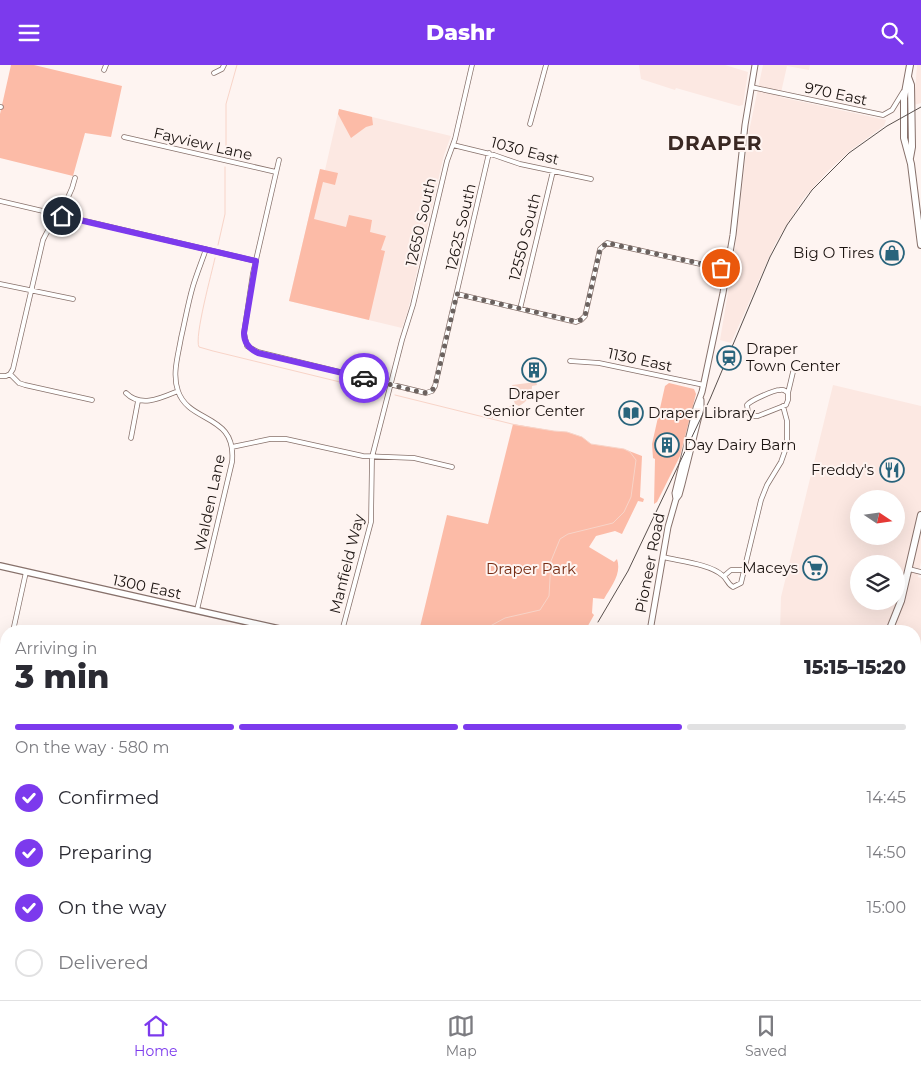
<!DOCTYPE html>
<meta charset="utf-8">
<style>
:root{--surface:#fff;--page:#f7f7f7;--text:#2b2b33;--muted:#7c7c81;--line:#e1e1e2;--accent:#7c3aed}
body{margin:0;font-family:Montserrat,sans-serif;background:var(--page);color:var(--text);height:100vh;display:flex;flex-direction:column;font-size:19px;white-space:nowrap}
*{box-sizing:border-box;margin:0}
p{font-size:16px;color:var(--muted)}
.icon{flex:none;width:28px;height:28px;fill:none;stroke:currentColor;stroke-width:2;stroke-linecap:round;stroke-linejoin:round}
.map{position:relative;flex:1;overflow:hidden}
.drawer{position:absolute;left:0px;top:560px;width:921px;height:375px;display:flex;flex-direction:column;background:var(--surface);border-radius:20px 20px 0 0;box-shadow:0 5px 20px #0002}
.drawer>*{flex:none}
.needle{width:32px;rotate:103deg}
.buttons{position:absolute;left:850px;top:425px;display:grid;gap:10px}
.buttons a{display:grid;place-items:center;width:55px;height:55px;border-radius:50%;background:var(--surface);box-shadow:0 5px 20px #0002;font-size:25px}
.pin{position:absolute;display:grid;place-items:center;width:42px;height:42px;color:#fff;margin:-21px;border:2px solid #fff;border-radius:50%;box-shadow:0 1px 5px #0007}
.courier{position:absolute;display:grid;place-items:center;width:50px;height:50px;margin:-25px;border:4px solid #7c3aed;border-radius:50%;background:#fff;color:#222;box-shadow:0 1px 6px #0007}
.summary em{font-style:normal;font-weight:800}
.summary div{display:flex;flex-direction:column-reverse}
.summary{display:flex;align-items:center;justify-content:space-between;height:85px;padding:0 15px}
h1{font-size:32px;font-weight:800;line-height:38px}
.bar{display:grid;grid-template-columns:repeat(4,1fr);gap:8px 5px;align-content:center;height:60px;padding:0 15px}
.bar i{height:6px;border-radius:4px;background:var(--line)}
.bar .on{background:var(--accent)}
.bar p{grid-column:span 4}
ol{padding:0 15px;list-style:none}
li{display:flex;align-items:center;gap:15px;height:55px}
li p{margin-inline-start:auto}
li .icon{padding:5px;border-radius:50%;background:var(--accent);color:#fff;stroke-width:4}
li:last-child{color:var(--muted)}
li i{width:28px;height:28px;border:2px solid var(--line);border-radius:50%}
header{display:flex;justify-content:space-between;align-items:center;height:65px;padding:0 15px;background:var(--accent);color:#fff;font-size:22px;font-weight:800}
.menu{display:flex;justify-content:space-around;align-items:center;height:70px;border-top:1px solid var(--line);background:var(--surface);font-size:14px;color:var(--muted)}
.menu a{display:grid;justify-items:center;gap:2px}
.menu .on{color:var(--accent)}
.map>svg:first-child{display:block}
</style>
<header><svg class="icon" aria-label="menu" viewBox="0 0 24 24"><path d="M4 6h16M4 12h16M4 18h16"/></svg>Dashr<svg class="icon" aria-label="search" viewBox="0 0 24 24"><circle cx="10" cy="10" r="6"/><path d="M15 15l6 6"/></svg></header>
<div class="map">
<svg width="921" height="935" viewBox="0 0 921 935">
<rect width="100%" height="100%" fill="#fef4f1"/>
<path fill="#fce8e2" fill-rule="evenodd" d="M639,0H725L748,7L743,40L739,41L676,23L675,25L641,14Z
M763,0H810L809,5L787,1L780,32L886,55L884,61L851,85L829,105L803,134L775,179L731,278L720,275L734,192L748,71Z
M917,0H921V38L914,40Z
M339,44L451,71L444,90L408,245L402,263L289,236L320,104L325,105Z
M833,320L921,341V497L918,512L921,513V667L915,643V566H780L781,532ZM859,434H896V471H859ZM859,499H896V536H859Z
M709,929H742L743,933L735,935H721Z"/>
<path fill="#fcbba7" d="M11,0H34L122,21L111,72L85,68L73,111L0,93V49Z
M339,44L372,52L373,60L366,62L351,73L338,49Z
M320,104L338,108L335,120L323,117L314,154L346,162L349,150L372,155L370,167L386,171L381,185L385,186L369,255L289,236Z
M669,318L694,324L696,329L680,391L657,437L654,439L655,394L653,393L652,379L665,321Z
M513,359L554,366L567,367L582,372L591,379L624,384L642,391L640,432L644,434L643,437L638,436L622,469L615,466L596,471L589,482L614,497L617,494C622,509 611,521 604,534L593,533L592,548L594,550L585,566H419L447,450L488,459Z"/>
<path fill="#f8d4c8" d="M536,317L537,320L532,321C532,330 527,337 519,341L515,339L514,336L517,331L512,320Z"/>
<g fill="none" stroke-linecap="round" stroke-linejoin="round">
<path stroke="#f8d4c8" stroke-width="1" d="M226,88V39L237,0
M218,180L225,149V102
M215,193C212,207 194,272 199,282L213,286L381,327
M395,330L516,360L554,366L567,367L582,372L591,379L624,384L630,387L636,395L631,432L624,447L613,458L568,469L560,474L551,496L549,531L540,545L505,553L481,566
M492,353L496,349L515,339
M405,935L406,929"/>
<g stroke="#87716b" stroke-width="5.5">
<path id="minor" d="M104,5L106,0
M214,8L222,4L224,0
M751,22L883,50L892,45L903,27
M0,42H1
M530,59L546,0
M124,72L276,107
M453,80L494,90L520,99L591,114
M279,95L253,208L244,268L247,281L258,287L426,328L432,326L435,321L489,88
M0,136L256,196
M0,219L73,234
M457,229L576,257L581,255L585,251L600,184L607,178L727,205
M520,244L553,106
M570,296L599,298L704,320
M10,309L13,304L43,175C53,153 70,137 75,113
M10,309L19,318L25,320L92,335
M0,311H6L10,309
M126,328C141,343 161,333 178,326
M788,328C785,326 784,324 780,325C774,325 751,335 747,340L748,347L752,351H758L786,340L788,335V328L793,307
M131,373L138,336
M232,382L270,374H286L363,391L414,393L452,402
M663,492C679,496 710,499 722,510C727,513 727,519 733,522L741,518L761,435L767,420L781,397L787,380V356L783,341
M909,504L921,507
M724,511L731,505H744
M197,545L232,397C237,348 189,359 178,326C172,309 178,291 181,273C185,256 188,238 193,221C197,208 202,196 206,184
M13,566L26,507
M342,566L371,457L372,392L402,275L413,240L447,96L455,74L472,0
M0,617L6,591
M0,674L6,676
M915,733L921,730
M0,763L6,765
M915,832H921
M0,864L6,837
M915,893H921
M306,929L327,935
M849,929L852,935
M82,935L97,929
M217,935L218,929
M450,935L451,931
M562,935L563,932"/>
</g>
<g stroke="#87716b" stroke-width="7">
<path id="tertiary" d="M676,434L675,428L696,343L702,327L723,228L733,170L745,60L755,0
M650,566L668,462L676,434L679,430L682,419L701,343V335
M620,935V929"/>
</g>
<g stroke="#87716b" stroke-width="8">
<path id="secondary" d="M0,501L288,566
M756,929L758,935"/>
</g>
<g stroke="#87716b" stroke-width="8">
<path id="primary" d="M910,0L904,33V73L911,99L921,180
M908,12L911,20L912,82L910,93
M889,566L901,536L921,450
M915,682L921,707"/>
</g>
<use href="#minor" stroke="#fff" stroke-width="4"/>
<use href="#tertiary" stroke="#fff" stroke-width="5"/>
<use href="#secondary" stroke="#fff" stroke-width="5.5"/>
<use href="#primary" stroke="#fff" stroke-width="6"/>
<path stroke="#59504d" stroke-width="1" d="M598,557L628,506L657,445L710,334L770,192L787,160L812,125L849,88L887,61L921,42"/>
</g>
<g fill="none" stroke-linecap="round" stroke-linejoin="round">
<path stroke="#6b625f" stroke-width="5" stroke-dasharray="0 9" d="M364,313L424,328L432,326L435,321L457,229L574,256L581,255L585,251L600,184L607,178L721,203"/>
<path stroke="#7c3aed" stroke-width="6" d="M62,151L256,196L244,268C244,278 249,284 258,288L364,313"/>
</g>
<defs>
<g id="shop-ring" transform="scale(1.25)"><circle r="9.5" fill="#fef4f1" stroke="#29647c" stroke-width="1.5"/><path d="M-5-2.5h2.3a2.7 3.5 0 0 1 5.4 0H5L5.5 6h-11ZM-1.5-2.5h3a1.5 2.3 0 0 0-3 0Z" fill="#29647c"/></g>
<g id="station-ring" transform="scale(1.25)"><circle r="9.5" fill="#fef4f1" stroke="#29647c" stroke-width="1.5"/><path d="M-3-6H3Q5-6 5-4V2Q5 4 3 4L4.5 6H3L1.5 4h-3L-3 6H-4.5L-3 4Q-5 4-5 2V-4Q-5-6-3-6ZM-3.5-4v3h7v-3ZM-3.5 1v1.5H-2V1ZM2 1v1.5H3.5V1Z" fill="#29647c"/></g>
<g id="building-ring" transform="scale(1.25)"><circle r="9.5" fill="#fef4f1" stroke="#29647c" stroke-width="1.5"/><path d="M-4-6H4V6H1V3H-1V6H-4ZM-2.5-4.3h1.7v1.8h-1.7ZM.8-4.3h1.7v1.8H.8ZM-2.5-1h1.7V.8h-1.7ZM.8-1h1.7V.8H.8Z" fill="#29647c"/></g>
<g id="library-ring" transform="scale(1.25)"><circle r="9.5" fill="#fef4f1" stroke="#29647c" stroke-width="1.5"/><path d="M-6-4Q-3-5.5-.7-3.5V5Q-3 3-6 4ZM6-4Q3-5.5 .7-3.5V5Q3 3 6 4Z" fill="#29647c"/></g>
<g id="restaurant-ring" transform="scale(1.25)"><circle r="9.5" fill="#fef4f1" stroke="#29647c" stroke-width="1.5"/><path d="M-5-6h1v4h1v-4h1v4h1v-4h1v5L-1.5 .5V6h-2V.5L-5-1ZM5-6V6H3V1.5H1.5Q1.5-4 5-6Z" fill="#29647c"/></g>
<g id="supermarket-ring" transform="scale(1.25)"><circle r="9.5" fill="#fef4f1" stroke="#29647c" stroke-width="1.5"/><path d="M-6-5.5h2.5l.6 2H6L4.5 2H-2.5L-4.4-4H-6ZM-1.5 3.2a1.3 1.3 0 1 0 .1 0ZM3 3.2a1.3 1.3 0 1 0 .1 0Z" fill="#29647c"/></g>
</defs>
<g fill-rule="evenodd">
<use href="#shop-ring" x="892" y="188"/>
<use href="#station-ring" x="729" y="293"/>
<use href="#building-ring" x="534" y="305"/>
<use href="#library-ring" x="631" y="348"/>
<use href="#building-ring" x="667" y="380"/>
<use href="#restaurant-ring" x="892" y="405"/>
<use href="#supermarket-ring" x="815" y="503"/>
</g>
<g text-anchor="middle" stroke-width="4" stroke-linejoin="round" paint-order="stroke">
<g font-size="15" fill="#1c1411" stroke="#fef4f1">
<text transform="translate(836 29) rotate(12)" y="5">970 East</text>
<text transform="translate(203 79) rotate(13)" y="5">Fayview Lane</text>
<text transform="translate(525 86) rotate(15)" y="5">1030 East</text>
<text transform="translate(421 157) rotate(-77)" y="5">12650 South</text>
<text transform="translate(461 162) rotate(-77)" y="5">12625 South</text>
<text transform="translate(525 172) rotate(-76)" y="5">12550 South</text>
<text transform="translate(640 295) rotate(12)" y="5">1130 East</text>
<text transform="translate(210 438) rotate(-78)" y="5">Walden Lane</text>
<text transform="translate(650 498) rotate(-79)" y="5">Pioneer Road</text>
<text transform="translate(347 499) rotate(-76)" y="5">Manfield Way</text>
<text transform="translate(147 522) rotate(12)" y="5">1300 East</text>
</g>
<g font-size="15" fill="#1c1411" stroke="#fef4f1" text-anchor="end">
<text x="874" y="193">Big O Tires</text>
<text x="746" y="289" text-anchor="start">Draper<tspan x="746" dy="17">Town Center</tspan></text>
<text x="534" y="334" text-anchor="middle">Draper<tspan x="534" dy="17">Senior Center</tspan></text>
<text x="648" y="353" text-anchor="start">Draper Library</text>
<text x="684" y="385" text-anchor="start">Day Dairy Barn</text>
<text x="874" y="410">Freddy's</text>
<text x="798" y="508">Maceys</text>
</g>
<g font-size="15" fill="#782c13" stroke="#fef4f1">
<text x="531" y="509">Draper Park</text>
</g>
<g font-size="20" font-weight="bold" letter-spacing="1" fill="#3a2823" stroke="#fef4f1">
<text x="715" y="85">DRAPER</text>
</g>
</g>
</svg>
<div class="buttons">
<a><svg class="needle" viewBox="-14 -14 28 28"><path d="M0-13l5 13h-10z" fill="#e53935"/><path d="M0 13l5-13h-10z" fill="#7c7c81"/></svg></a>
<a><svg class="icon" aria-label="layers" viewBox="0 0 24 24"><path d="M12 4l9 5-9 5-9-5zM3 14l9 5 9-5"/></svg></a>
</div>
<div class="pin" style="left:721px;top:203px;background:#ea580c"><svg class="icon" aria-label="bag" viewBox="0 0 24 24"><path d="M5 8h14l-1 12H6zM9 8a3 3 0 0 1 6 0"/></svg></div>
<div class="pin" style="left:62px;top:151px;background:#1f2937"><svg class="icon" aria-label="home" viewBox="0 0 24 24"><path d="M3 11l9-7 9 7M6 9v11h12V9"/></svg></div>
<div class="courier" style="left:364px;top:313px"><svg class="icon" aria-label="car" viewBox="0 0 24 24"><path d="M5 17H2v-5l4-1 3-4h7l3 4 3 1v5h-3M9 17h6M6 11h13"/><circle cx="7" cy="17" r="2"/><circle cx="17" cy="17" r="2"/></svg></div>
<section class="drawer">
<div class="summary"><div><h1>3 min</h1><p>Arriving in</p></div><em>15:15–15:20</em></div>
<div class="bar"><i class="on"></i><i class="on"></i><i class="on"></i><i></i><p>On the way · 580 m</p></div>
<ol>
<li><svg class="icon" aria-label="check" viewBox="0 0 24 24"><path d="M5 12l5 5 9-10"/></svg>Confirmed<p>14:45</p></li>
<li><svg class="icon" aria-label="check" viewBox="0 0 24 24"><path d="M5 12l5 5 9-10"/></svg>Preparing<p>14:50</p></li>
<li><svg class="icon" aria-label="check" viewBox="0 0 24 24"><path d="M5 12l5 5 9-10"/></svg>On the way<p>15:00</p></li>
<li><i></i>Delivered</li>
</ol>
</section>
</div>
<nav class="menu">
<a class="on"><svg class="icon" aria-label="home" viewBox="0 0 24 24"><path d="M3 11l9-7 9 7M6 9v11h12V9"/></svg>Home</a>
<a><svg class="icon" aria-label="map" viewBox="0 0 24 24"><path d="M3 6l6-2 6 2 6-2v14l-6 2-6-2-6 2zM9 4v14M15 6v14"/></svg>Map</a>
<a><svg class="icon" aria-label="saved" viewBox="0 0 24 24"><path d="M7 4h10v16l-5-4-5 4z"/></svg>Saved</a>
</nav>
